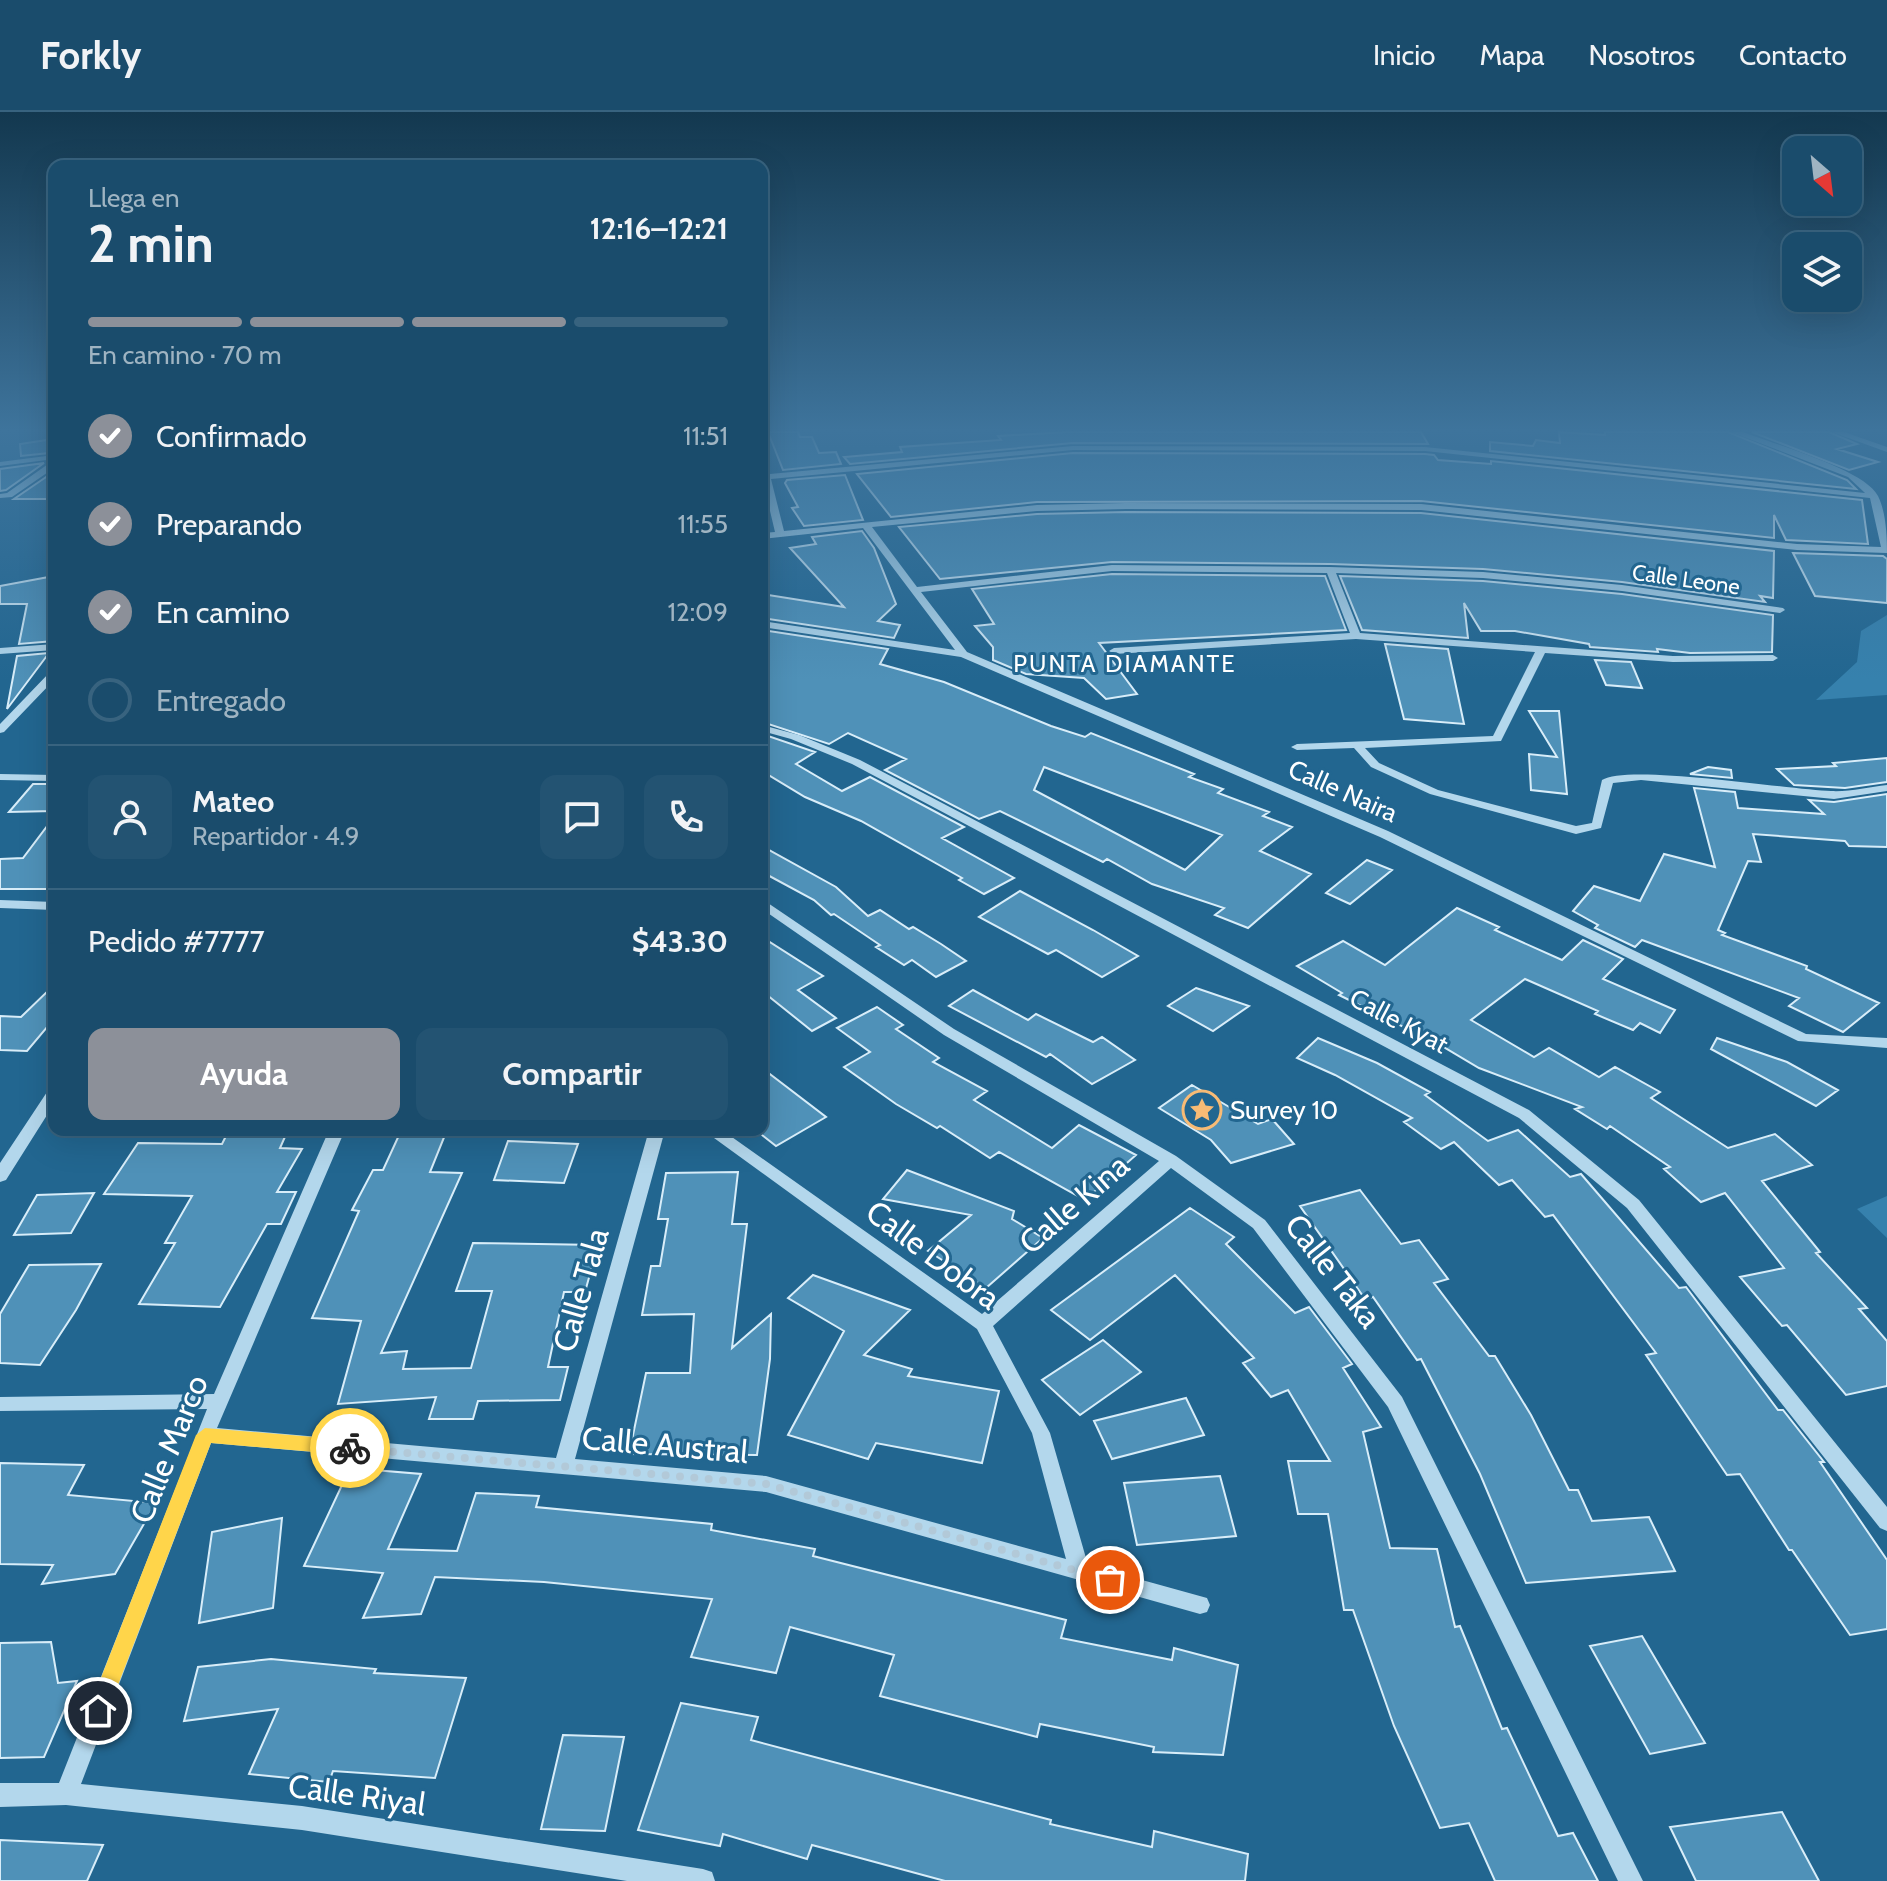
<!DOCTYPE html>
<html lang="es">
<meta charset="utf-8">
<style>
:root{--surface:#1a4c6c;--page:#235372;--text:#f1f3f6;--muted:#9fb4c2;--line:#38637f;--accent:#8c9099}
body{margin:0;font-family:Cabin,sans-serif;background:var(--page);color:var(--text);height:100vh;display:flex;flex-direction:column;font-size:30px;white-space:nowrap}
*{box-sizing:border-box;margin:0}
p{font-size:26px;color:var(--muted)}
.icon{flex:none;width:44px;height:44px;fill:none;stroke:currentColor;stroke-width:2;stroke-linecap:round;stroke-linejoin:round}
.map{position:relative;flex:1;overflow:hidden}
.panel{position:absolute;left:48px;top:48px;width:720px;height:976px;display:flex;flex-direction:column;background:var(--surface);border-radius:16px;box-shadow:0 8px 32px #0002,0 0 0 2px var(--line)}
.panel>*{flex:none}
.needle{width:52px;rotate:152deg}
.controls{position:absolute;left:1782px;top:24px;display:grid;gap:16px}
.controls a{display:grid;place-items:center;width:80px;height:80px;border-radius:16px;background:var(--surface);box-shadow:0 8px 32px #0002,0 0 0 2px var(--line);font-size:40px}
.pin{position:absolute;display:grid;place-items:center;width:68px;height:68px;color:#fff;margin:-34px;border:4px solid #fff;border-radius:50%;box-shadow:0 2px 8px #0007}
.courier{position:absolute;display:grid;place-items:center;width:80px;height:80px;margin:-40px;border:6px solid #ffd54a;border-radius:50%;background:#fff;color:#222;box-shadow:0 2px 10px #0007}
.headline em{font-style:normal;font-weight:700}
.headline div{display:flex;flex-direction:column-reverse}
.headline{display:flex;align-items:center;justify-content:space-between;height:136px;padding:0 40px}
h1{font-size:52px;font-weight:700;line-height:60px}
.bar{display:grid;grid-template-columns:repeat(4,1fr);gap:12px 8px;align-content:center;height:96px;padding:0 40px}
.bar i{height:10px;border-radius:6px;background:var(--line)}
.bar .current{background:var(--accent)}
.bar p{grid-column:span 4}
.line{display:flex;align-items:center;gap:20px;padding:0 40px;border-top:2px solid var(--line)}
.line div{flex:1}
.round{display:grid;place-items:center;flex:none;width:84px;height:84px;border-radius:16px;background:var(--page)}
ol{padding:0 40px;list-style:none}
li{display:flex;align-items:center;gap:24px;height:88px}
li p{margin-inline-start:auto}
li .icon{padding:8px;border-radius:50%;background:var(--accent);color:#fff;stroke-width:4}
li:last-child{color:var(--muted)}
li i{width:44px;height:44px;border:4px solid var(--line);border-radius:50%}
.action{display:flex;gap:16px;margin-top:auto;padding:16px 40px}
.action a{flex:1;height:92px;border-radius:16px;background:var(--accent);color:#fff;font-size:32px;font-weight:700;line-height:92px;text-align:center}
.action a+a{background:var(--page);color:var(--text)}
header{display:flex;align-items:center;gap:48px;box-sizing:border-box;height:112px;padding:0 40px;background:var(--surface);border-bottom:2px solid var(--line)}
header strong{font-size:38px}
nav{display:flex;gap:44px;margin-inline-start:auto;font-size:28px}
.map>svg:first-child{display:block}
</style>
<header>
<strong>Forkly</strong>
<nav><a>Inicio</a><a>Mapa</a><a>Nosotros</a><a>Contacto</a></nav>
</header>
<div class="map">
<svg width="1887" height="1769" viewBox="0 0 1887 1769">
<rect width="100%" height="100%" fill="#226690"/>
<path fill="#3681ad" d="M1887,503V583L1816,588L1857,550L1861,519Z
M1887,1084V1126L1857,1097Z"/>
<path fill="#4f91b8" stroke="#d8edf9" stroke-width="2" fill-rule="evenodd" d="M768,320H798L800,325H812L819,341L836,340L841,352L783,358Z
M1066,320H1421L1428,332L1073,331L850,352L844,345L902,340L900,335L1001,328L998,324Z
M1559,320L1605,323V320H1728L1847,368L1856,377L1490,339V330L1533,334L1536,328L1560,331Z
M1752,320H1829L1857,332L1837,337L1878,350L1849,358Z
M47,328L49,341L21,344L20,332Z
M1073,341L1425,342L1434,343L1438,348L1491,352V349L1862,388L1868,432L1786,428L1774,403V426L1421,389L1037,390L891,405L857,362Z
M44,351L6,378L0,379V357Z
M52,361L54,387H14Z
M845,363L863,408L804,414L792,396L798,395L785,371L787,368Z
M1126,400L1421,401L1774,439L1773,486L1760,484L1765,490L1622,470L1483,457L1330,452L1112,450L940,467L899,415L1037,402Z
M862,419L874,436L896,492L878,509L900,513L894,526L762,506V482L844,495L790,436L816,432L812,425Z
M1793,441L1883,444L1887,447V491L1815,484Z
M1112,462L1325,464L1346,518L1099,531L1137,582L1106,587L1084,566L1026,562L993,548V535L975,514L994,512L972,477Z
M54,464V529L19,532L27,492H0V474Z
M1340,464L1483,469L1622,482L1773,503L1772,540L1690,541L1657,537L1658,540L1590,535L1589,532L1515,519H1481L1464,491L1468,526L1362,518Z
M762,518L888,537L880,552L944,570L1051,614L1085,625L1091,621L1194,662L1189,665L1223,677L1218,681L1269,700L1263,704L1292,715L1260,739L1311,762L1248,816L1215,803L1224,796L1152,772L1107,747L1103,750L1000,699L979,707L885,658L906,647L848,621L829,632L762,610ZM1044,655L1222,723L1185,758L1034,678Z
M1385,532L1448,537L1464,612L1404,607Z
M49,541L7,597L17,544Z
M1595,548L1631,550L1642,576L1606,573Z
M1529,599H1559L1567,682L1531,678L1529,642L1557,645Z
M762,622L815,640L796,652L842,679L870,665L964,715L942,726L1014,766L984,782L959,768L962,766L861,709L805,685L762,659Z
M1887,646V670L1845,676L1794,673L1777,657L1836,654L1833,651Z
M1708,655L1731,658L1732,666L1690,662Z
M33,672H54V699L9,700Z
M1694,676L1735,680L1738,696L1824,702L1809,688L1834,690L1887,682V735L1849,734L1845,729L1753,722L1761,750L1748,749L1718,818L1725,821L1722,823L1807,854L1806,857L1879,891L1843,920L1789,894L1799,886L1642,828L1635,835L1595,816L1598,813L1573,799L1594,774L1640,789L1664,742L1715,755Z
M54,705V777H0V747L23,746Z
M762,734L836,775L868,804L880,798L909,817L913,815L941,832L966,849L936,865L912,848L904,853L876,835L880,833L834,802L831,803L814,788L762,760Z
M1367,748L1392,758L1350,792L1326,781Z
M1020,779L1093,818L1138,844L1102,865L1056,838L1048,842L979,805Z
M1457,796L1499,815L1495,818L1562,848L1583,828L1623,847L1603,867L1675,898L1660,921L1640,911L1633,918L1595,902L1598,899L1525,867L1471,908L1534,945L1549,936L1599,965L1615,955L1660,980L1651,986L1728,1036L1775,1022L1812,1053L1762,1069L1820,1140L1816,1141L1867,1196L1859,1197L1887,1229V1274L1846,1283L1787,1213L1782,1214L1740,1165L1784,1156L1725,1081L1701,1090L1664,1057L1670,1055L1610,1014L1607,1017L1575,997L1582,995L1479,956L1440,933L1339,883L1342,881L1297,854L1343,829L1385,853Z
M762,825L823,864L798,878L836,906L812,919L762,879Z
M54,873V907L27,939L0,938V904L21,905Z
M1196,876L1249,894L1213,919L1168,894Z
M973,878L1028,908L1036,902L1093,930L1102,925L1135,948L1092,972L1050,942L1046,945L949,894Z
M877,895L903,913L896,917L939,946L933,950L987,979L974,988L1052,1036L1079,1013L1136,1043L1085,1088L999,1040L990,1046L940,1014L937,1016L896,992L844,955L870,940L837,916Z
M1318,926L1377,951L1430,980L1425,983L1488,1029L1518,1018L1570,1065L1581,1062L1679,1176L1686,1175L1778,1298H1783L1824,1350H1820L1887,1448V1517L1850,1523L1792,1438H1789L1740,1362L1727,1363L1646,1243L1656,1241L1553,1103L1545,1105L1512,1068L1499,1073L1454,1030L1441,1037L1404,1010L1412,1006L1335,963L1297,946Z
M1717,926L1787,950L1838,978L1816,994L1711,937Z
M762,956L826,1005L776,1034L762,1023Z
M1192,973L1258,1012L1272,1007L1294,1032L1231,1051L1211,1028L1159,996Z
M229,1018H288L280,1036L302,1037L277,1080H296L281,1112H267L220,1195L139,1192L175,1131H165L192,1084L104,1082L138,1031L222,1032Z
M400,1021L445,1023L430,1060L462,1061L381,1241L407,1239L403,1257L471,1256L492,1179H456L473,1131L598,1133L585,1180H564L548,1255H568L560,1288L478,1289L473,1307H429L436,1285L338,1292L361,1209L312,1206L359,1099L352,1098L373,1058H383Z
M508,1029L578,1032L564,1071L494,1068Z
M907,1058L1014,1099L1012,1107L1043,1126L986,1176L928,1139L971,1103L883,1087Z
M738,1060L732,1112H747L732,1236L771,1202L770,1247L757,1343L629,1342L646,1261H690L694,1202L642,1203L651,1154H660L668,1107H658L666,1061Z
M1360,1078L1401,1132L1419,1128L1448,1167L1434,1171L1489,1244H1495L1531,1303L1569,1378H1578L1592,1409L1649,1405L1675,1459L1526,1471L1480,1362L1421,1247L1417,1248L1373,1185L1365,1187L1300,1094Z
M94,1081L71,1121L14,1123L37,1083Z
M1190,1096L1234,1125L1226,1132L1295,1201L1309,1195L1352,1252L1343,1256L1381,1315L1363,1320L1390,1436L1437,1437L1455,1515L1460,1514L1502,1617L1507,1616L1558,1724L1573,1721L1598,1769H1495L1469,1711L1440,1716L1394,1614L1353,1498H1344L1328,1402H1298L1288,1349H1330L1288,1278L1271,1285L1243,1251L1254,1246L1175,1163L1090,1228L1051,1198Z
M101,1152L76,1198L40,1253L0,1251V1202L29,1153Z
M813,1163L910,1198L864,1243L912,1257L908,1264L999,1279L982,1351L876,1331L868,1347L788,1323L844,1219L788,1186Z
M1103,1228L1141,1260L1080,1303L1042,1268Z
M1186,1286L1204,1323L1112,1347L1094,1309Z
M0,1351L84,1353L68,1383L156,1391L115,1462L42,1472L53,1453L0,1452Z
M350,1356L421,1362L388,1437L457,1439L476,1381L539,1384L536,1395L712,1412L711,1418L815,1437L813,1444L1066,1508L1061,1526L1172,1548L1174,1536L1238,1553L1223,1643L1153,1640L1154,1635L1040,1612L1037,1625L880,1584L894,1543L790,1515L776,1561L691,1545L712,1487L544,1470L435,1465L421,1502L363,1506L383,1461L304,1454Z
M1220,1364L1236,1424L1137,1433L1124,1371Z
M282,1406L273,1496L199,1511L212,1420Z
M1642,1524L1705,1631L1650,1642L1590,1534Z
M51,1530L58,1571L77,1569L44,1645L0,1646V1531Z
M271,1547L376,1557L374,1561L466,1566L435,1666L333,1659L329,1670L249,1662L278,1597L184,1609L198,1555Z
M681,1591L758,1605L751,1628L1051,1708L1050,1712L1152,1735L1154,1719L1248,1742L1245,1769H945L812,1733L807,1747L723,1722L720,1734L638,1718Z
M563,1623L624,1625L605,1719L541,1717Z
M1782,1700L1819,1769H1696L1670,1715Z
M0,1728L103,1733L87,1769H0Z"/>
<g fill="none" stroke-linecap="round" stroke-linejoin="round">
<path fill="#b3d7ec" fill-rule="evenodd" d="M1731,320H1743C1773,332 1864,357 1878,384C1886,400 1887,424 1887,441L1797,438L1421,398L1126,397L1037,399L872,415L917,475L1112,453L1330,455L1483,460L1622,473L1783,496L1785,498L1780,501L1622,479L1483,466L1336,461L1360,521L1673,544L1773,543L1778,546L1773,549L1673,550L1545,541L1501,629L1365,636L1379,651L1438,678L1576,714L1592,711L1602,668C1628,651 1790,678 1831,679C1849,680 1869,675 1887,673V679L1834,687L1641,668L1613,671L1601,716L1576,722L1430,682L1371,655L1354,636L1297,638L1291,635L1297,632L1493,624L1535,540L1356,527L1114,542L1109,539L1114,536L1350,521L1327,461L1112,459L921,480L967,540L1388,719L1806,922L1887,926V936L1798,929L1380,725L961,545L762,515V509L955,538L863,416L762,427V421L775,420L762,365V346L766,348L770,362L1073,334L1425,335L1865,381L1848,365ZM1073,338L1425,339L1870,386L1881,435L1797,432L1421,392L1126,391L1037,393L784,419L771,367Z
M1832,320H1844L1887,335V340Z
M54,343V347L0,354V350Z
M51,350H54V356L12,385L0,386V382L7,381Z
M54,532V538L0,542V536Z
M54,559V568L4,620L0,621V612L50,560Z
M762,613L799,623L860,648L1529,998L1639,1088L1887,1395V1419L1880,1416L1627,1096L1519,1006L852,652L791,627L762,619Z
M0,662L54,663V669L0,668Z
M762,787L954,917L1176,1044L1265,1108L1402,1285L1643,1769H1618L1388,1295L1253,1116L1171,1056L993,1214L1050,1321L1088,1453L1207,1486L1210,1493L1207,1500L1200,1502L766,1380L211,1331L81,1672L302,1694L703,1757L712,1760L715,1769H627L302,1718L66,1693L0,1695V1671H59L207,1297L0,1299V1285L214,1282L329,1018H345L217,1316L556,1346L649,1018H665L575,1347L766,1364L1066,1447L1032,1321L977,1217L703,1018H722L982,1202L1159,1049L944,923L762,797Z
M0,788L54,790V798L0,796Z
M54,975V992L6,1068L0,1070V1051L49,977Z"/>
</g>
<linearGradient id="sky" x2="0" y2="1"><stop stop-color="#13384f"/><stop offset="0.56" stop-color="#3e749c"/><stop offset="1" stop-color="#3e749c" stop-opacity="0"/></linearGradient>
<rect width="1887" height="568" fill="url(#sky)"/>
<path fill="#ffd54a" d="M205,1316L350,1328L359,1336L350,1343L211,1331L108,1599L105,1606L98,1609L91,1606L88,1599L196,1323Z"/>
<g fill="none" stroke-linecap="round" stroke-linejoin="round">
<path stroke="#b2c9d8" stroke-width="8" stroke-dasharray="0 14.4" d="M350,1336L766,1372L1110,1468"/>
</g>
<defs>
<g id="sight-ring" transform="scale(2)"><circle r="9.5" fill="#226690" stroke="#f8bb75" stroke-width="1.5"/><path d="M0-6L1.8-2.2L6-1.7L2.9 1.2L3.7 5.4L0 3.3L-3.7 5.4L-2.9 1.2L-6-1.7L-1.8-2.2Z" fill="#f8bb75"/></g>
</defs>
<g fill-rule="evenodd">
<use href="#sight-ring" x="1202" y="998"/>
</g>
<g text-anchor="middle" stroke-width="6" stroke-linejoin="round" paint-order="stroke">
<g font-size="22" fill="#fff" stroke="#226690">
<text transform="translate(1686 467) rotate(8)" y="8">Calle Leone</text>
</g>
<g font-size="24" letter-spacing="2" fill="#fff" stroke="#226690">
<text x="1125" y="560">PUNTA DIAMANTE</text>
</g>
<g font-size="26" fill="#fff" stroke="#226690">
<text transform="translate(1343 679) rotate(24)" y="9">Calle Naira</text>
<text transform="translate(1399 909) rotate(28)" y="9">Calle Kyat</text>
</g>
<g font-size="26" fill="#fff" stroke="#226690" text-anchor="start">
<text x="1230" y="1007">Survey 10</text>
</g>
<g font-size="32" fill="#fff" stroke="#226690">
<text transform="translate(1074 1092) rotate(-41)" y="11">Calle Kina</text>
<text transform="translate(933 1143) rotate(37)" y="11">Calle Dobra</text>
<text transform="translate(1333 1159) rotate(52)" y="11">Calle Taka</text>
<text transform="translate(581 1178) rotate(-74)" y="11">Calle Tala</text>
<text transform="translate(665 1333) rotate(5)" y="11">Calle Austral</text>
<text transform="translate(169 1337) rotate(-68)" y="11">Calle Marco</text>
<text transform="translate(357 1683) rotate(8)" y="11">Calle Riyal</text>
</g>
</g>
</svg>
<div class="controls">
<a><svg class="needle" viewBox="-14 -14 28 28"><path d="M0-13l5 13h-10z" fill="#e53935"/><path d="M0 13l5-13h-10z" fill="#9fb4c2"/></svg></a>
<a><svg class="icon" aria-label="layers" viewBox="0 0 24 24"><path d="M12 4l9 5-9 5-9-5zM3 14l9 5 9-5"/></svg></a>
</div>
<div class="pin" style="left:1110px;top:1468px;background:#ea580c"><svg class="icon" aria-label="bag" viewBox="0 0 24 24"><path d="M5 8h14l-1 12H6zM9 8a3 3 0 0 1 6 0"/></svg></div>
<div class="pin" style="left:98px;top:1599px;background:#1f2937"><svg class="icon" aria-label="home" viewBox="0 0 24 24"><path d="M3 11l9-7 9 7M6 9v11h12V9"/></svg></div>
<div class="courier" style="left:350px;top:1336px"><svg class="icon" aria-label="bike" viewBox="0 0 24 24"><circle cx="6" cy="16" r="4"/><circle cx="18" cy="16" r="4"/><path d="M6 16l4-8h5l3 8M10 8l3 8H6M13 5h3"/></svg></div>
<section class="panel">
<div class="headline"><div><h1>2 min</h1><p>Llega en</p></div><em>12:16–12:21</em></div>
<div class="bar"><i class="current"></i><i class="current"></i><i class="current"></i><i></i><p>En camino · 70 m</p></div>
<ol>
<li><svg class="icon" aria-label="check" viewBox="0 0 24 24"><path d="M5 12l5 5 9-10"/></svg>Confirmado<p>11:51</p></li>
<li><svg class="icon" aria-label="check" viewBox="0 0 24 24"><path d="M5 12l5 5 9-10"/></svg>Preparando<p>11:55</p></li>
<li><svg class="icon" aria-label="check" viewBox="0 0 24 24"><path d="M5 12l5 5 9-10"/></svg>En camino<p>12:09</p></li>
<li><i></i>Entregado</li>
</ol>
<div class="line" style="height:144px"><a class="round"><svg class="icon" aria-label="person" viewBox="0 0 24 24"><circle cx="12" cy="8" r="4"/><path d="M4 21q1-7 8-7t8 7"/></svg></a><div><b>Mateo</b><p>Repartidor · 4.9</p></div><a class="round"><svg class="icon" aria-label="chat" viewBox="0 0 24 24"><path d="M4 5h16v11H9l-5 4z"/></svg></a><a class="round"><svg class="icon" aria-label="phone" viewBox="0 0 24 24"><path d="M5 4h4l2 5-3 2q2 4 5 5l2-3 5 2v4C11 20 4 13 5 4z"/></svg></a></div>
<div class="line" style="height:104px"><div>Pedido #7777</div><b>$43.30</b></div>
<div class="action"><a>Ayuda</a><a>Compartir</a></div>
</section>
</div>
